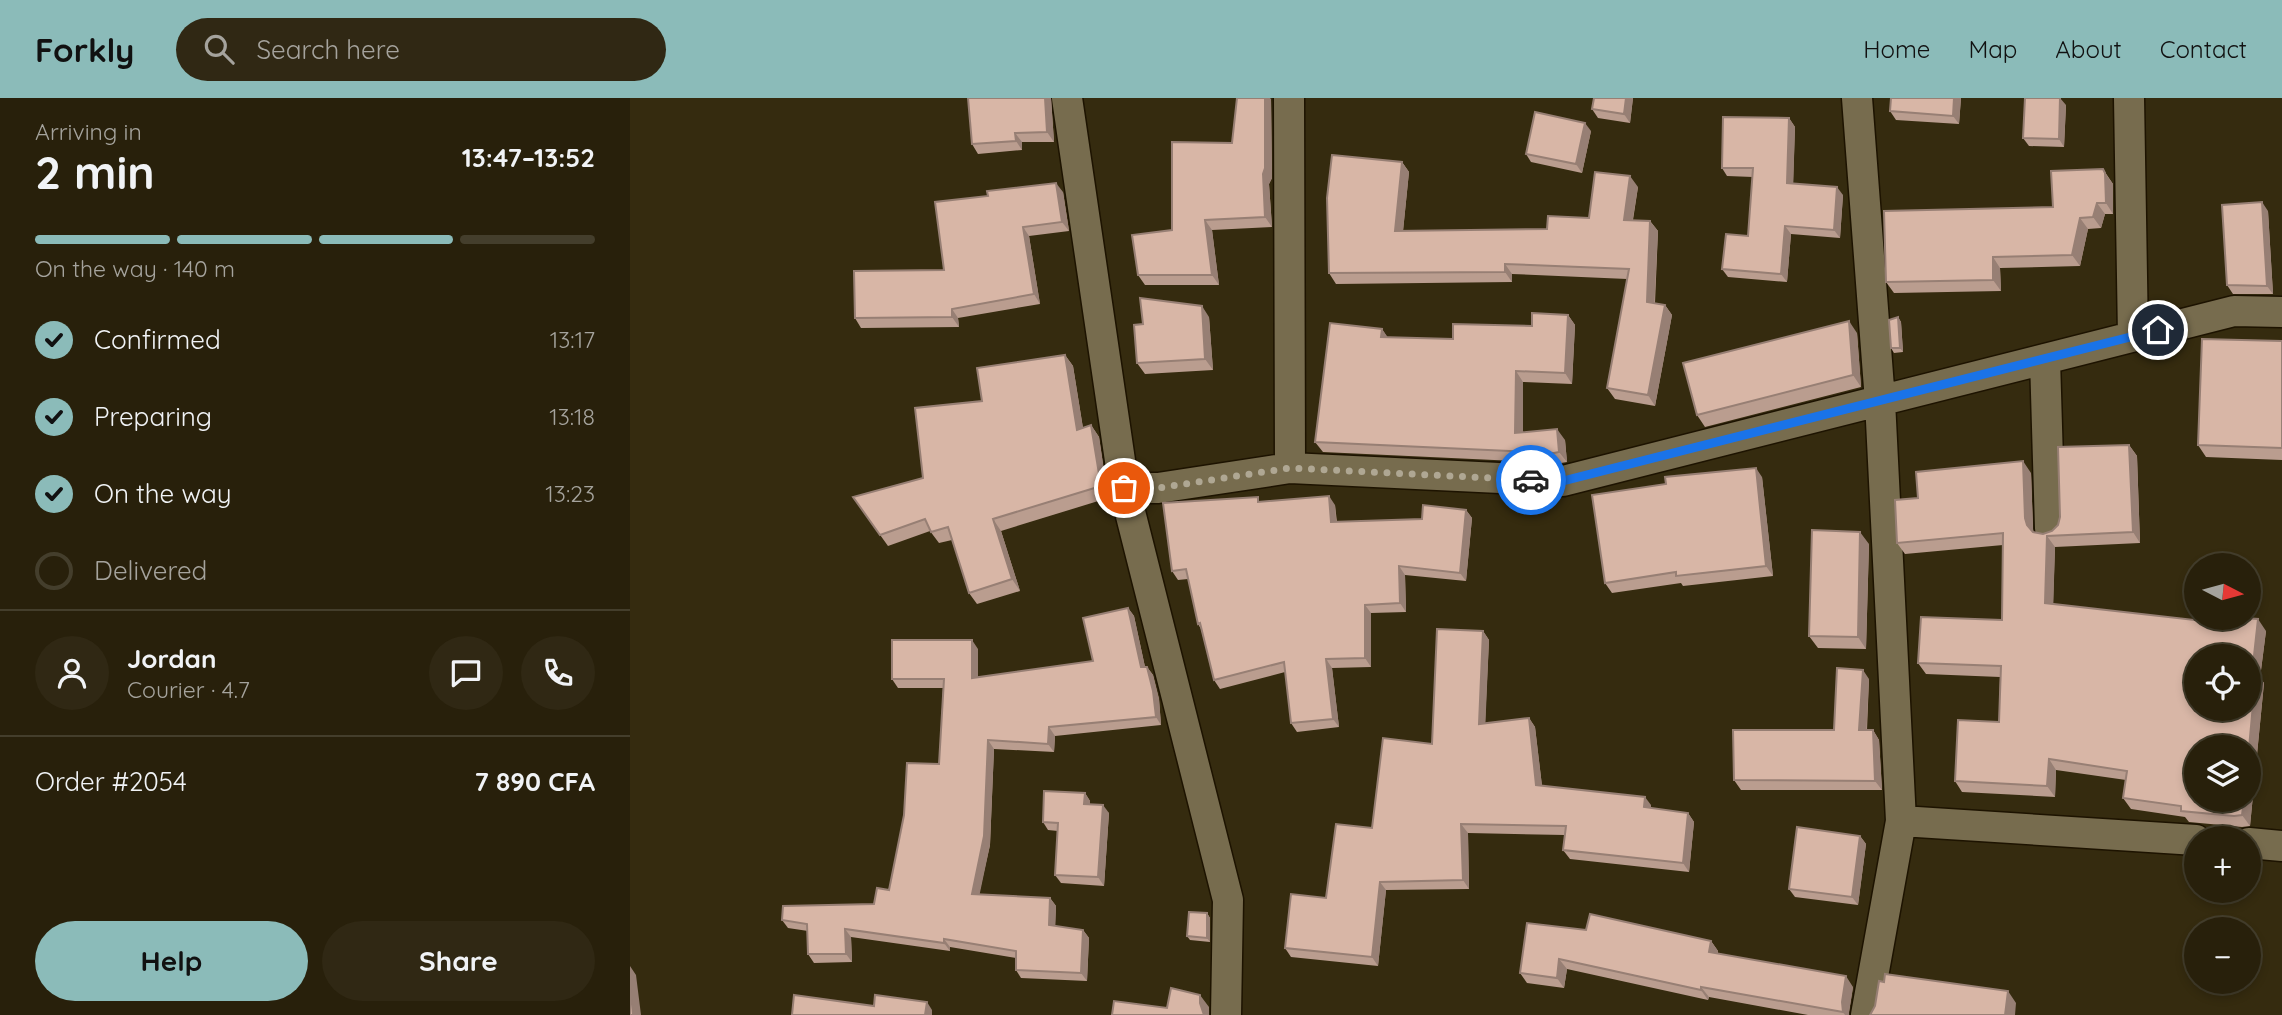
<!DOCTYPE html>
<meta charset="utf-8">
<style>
:root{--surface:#28200b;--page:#302814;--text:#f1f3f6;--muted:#a5a39d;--line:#443e2c;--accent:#8bbbb9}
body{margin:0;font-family:Quicksand,sans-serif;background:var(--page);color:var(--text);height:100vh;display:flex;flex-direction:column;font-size:26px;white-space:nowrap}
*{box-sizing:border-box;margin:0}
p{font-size:23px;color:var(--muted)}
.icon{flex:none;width:38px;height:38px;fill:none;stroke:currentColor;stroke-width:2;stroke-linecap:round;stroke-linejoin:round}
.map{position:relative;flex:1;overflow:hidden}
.sheet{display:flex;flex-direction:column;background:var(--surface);width:630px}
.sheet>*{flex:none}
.needle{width:46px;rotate:96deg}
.fabs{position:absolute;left:1554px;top:455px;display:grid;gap:14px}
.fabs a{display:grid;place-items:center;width:77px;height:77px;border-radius:50%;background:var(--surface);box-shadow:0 4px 10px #0003,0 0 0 2px var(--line);font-size:35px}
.pin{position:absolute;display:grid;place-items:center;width:60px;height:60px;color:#fff;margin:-30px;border:4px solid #fff;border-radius:50%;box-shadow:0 2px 7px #0007}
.courier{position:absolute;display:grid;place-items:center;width:70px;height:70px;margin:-35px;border:5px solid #1a73e8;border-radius:50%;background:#fff;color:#222;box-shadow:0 2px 9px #0007}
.headline em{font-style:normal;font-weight:700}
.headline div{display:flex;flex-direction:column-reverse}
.headline{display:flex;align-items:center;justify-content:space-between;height:119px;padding:0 35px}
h1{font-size:46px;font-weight:700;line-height:52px}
.bar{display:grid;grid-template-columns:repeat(4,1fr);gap:10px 7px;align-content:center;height:84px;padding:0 35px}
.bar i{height:9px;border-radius:5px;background:var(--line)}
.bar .selected{background:var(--accent)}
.bar p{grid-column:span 4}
.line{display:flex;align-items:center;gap:18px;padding:0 35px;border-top:2px solid var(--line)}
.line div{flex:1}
.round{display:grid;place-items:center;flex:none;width:74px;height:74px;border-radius:37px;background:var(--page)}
ol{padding:0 35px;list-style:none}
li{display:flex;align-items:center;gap:21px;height:77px}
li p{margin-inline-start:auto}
li .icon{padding:7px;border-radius:50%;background:var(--accent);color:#111;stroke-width:4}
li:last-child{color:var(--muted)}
li i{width:38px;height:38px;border:4px solid var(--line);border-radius:50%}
.primary-button{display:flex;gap:14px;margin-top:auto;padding:14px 35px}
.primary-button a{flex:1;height:80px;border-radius:42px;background:var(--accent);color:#111;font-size:28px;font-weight:700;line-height:80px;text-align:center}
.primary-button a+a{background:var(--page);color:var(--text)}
header{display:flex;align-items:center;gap:42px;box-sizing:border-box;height:98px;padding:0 35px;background:var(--accent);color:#111}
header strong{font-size:33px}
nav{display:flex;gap:38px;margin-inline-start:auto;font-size:24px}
.search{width:490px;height:63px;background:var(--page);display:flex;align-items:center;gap:18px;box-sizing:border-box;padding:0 24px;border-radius:38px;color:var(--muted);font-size:26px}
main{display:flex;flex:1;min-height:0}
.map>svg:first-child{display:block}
</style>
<header>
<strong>Forkly</strong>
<div class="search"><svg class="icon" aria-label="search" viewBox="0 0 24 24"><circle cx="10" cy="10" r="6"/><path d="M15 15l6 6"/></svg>Search here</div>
<nav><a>Home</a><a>Map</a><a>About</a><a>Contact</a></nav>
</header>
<main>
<section class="sheet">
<div class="headline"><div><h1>2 min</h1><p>Arriving in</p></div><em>13:47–13:52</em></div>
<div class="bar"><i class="selected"></i><i class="selected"></i><i class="selected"></i><i></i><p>On the way · 140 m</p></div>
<ol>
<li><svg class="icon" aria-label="check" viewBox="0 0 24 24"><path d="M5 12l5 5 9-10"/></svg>Confirmed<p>13:17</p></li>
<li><svg class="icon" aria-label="check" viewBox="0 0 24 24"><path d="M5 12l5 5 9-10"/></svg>Preparing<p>13:18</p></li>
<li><svg class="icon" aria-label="check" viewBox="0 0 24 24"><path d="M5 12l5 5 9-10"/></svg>On the way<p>13:23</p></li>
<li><i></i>Delivered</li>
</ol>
<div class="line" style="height:126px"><a class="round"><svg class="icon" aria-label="person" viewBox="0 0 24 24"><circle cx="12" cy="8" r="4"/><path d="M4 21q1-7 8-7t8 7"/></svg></a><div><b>Jordan</b><p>Courier · 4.7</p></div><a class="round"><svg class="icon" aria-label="chat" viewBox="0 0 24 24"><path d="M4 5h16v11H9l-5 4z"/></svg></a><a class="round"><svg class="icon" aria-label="phone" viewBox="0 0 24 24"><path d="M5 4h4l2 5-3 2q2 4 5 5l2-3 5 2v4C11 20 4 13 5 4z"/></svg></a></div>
<div class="line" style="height:91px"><div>Order #2054</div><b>7 890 CFA</b></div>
<div class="primary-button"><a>Help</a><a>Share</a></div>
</section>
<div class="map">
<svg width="1652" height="917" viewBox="0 0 1652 917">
<rect width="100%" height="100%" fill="#352b0f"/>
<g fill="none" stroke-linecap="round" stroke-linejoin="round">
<g stroke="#1d1300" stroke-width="33">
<path id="minor" d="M437,0L494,390L598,802L596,917
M659,0L660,370
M1227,0L1250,303L1271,723L1236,917
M1499,0L1503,238
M1415,261L1420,430
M494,390H528L660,370L933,383L1604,213L1652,214
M1271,723L1566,742
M1619,745L1652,748"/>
</g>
<use href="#minor" stroke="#776c4e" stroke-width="30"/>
</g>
<path fill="#ba9d8f" d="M421,0L424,44H392V52L348,56L342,46Z
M607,0H640L641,2L642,80L639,86L642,129L582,132L589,187H515L508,177L542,132L602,45Z
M1003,0L1000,25L968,20L962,11Z
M1331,0L1329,26L1266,22L1260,13Z
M1436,7L1434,49L1399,48L1393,40Z
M1159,20L1165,29L1163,86L1213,97L1210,140L1161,136L1157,184L1098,179L1092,171L1118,138L1123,79L1097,78L1092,70Z
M961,33L952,75L901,64L896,56Z
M772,64L779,74L773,133L917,131L959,120L1008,89L1003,122L1020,123L1028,133L1025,205L1035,207L1042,217L1025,308L985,301L977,290L997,181L882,176V184L706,186L699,175Z
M1473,71L1483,86V116H1475L1471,130L1458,131L1450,168L1370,170L1371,193L1264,195L1256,184L1423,109Z
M433,94L439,133L399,138L410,206L328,220L329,229L231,230L225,220L314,172Z
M1638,113L1643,196H1603L1597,187Z
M938,217L945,227L942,286L893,284V334L935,342L937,364L931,365L693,354L685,344L752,231L757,239L823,241L902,228Z
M579,219L583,272L515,276L507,265Z
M1268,219L1271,224L1273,254L1264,255L1261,250Z
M1227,235L1231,289L1075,329L1067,317Z
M1652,243V362L1576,359L1568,347Z
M435,257L443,268L453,330L461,327L469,339L478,400L371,433L390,493L347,506L339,495L322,442L309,445L300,433L258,448L223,399L293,380L352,303Z
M1499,347L1507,358L1510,445L1425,449L1423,506L1636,533L1630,580L1634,585L1620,728L1612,729L1559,724L1555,719L1501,711L1493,700L1496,682L1426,672L1425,699L1332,694L1325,683L1369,624L1370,579L1296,576L1288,565L1372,522L1373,447L1275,456L1267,445L1288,400L1401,375L1403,431V434L1413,436L1422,433Z
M1132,379L1143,478L1053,488L1051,485L982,495L975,485Z
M631,404L705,407L707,424L792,421L836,412L842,420L836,483L775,477L776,514L741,515V569L702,570L709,629L667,634L661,625L655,574L590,591L584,582L571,531L568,526L558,481L548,482L542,473Z
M1239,446L1236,551L1188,550L1179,538Z
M498,510L504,518L515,569H517L523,577L529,601L531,627L425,638L424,654L364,651L360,747L349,796L420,800L426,808L425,828L453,832L459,840L457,883L391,880L386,872V860L320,849V853L221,839L222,864L184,865L178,856V833L158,830L152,822L244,806L259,792L309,666L313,590H268L262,581L348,551V579L463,563Z
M853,533L859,542L855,625L899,620L905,629L912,688L1021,707V710L1058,715L1064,724L1059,774L940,761L933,752L935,737L838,735L839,791L756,792L748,868L661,859L655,850L696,800L742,730L802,646Z
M1239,581L1237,632H1243L1249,642L1252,692H1111L1104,682L1204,632Z
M455,695L460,703V706L479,715L474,788L431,785L425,777L428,733L418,732L413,724Z
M1230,738L1236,746L1228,807L1165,799L1159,791Z
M577,815L580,820V844L560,842L557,838Z
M956,832L1081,843L1088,853V855L1223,889L1219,914V917H1178L1079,899L1078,902L937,871L934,890L897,885L890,875Z"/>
<path fill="#977f74" d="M415,0H421L424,44L417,34Z
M635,0H640L641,2L642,80L639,86L642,129L635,119L633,76Z
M996,0H1003L1000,25L994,16Z
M1324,0H1331L1329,26L1323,18Z
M1430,0L1436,7L1434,49L1429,41Z
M1159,20L1165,29L1163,93L1157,85Z
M955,25L961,33L952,75L946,66Z
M385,35L392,44V52L386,43Z
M772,64L779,74L772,143L765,133Z
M1475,75L1483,86V116L1476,105Z
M1000,78L1008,89L1001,132L994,122Z
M426,85L433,94L439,133L432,124Z
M1207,89L1213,97L1210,140L1204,132Z
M1632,104L1638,113L1643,196L1637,188Z
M1467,105L1475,116L1471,130L1463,119Z
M1450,120L1458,131L1450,168L1442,157Z
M575,122L582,132L589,187L582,177Z
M1020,123L1028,133L1024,214L1017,204Z
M1155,128L1161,136L1157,184L1151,176Z
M393,129L399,138L410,206L404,196Z
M1363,159L1370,170L1371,193L1363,182Z
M875,166L882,176V184L875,174Z
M1035,207L1042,217L1025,308L1018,297Z
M572,208L579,219L583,272L575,261Z
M322,211L328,220L329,229L322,219Z
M938,217L945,227L942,286L935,275Z
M1268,219L1271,224L1273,254L1270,250Z
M1219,223L1227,235L1231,289L1223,277Z
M752,231L759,241L751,239Z
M435,257L443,268L455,343L447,332Z
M886,273L893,284V346L885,335Z
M461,327L469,339L478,400L471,388Z
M927,331L935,342L937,364L929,354Z
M1499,347L1507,358L1510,445L1503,434Z
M1393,363L1401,375L1403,431L1405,439L1397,427L1395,420Z
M1126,370L1132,379L1143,478L1136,468Z
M699,398L705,407L707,433L701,424Z
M836,412L842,420L836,483L830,475Z
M363,421L371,433L390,493L382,481Z
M1230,434L1239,446L1236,551L1228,539Z
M1417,438L1425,449L1423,516L1415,505Z
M769,468L775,477L776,514L770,505Z
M735,507L741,515V569L735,560Z
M498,510L504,518L517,578L511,569Z
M1628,521L1636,533L1630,580L1634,585L1620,728L1612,717L1614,702H1619V650L1622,576Z
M853,533L859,542L855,635L849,626Z
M342,542L348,551V588L342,580Z
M696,561L702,570L709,629L703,621Z
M517,569L523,577L529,601L531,627L526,619Z
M1233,572L1239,581L1236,642L1229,632Z
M899,620L905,629L913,696L906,687Z
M419,629L425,638L424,654L418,646Z
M1243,632L1249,642L1252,692L1245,683Z
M358,642L364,651L360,747L348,804L342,796Z
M1419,661L1426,672L1425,699L1417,688Z
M455,695L460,703V714L454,706Z
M1015,699L1021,707L1020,718L1014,709Z
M473,707L479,715L474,788L468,779Z
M1058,715L1064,724L1059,774L1053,765Z
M831,726L838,735L839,791L833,782Z
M1230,738L1236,746L1228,807L1222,799Z
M750,784L756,792L748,868L742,859Z
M420,800L426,808L425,836L419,827Z
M577,815L580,820V844L577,840Z
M215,831L221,839L222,864L216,856Z
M453,832L459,840L457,883L451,875Z
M314,841L320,849V853L314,845Z
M1081,843L1088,853L1086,864L1079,854Z
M929,861L937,871L934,890L927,880Z
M0,868L6,877L11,917H3L0,885Z
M1216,878L1223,889L1219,914V917H1215L1213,914L1212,904Z
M1071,889L1079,899L1078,902L1071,892Z
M1378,893L1386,905L1385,917H1375Z
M570,897L579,909V917H574L570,905Z
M297,904L302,912V917H295Z"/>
<path fill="#d8b6a6" stroke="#977f74" stroke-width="2" fill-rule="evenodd" d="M338,0H415L417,34L385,35L386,43L342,46Z
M607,0H635V70L633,76L635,119L575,122L582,177H508L502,137L542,132V44L602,45Z
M964,0H996L994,16L962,11Z
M1261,0H1324L1323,18L1260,13Z
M1395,0H1430L1429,41L1393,40Z
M905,14L955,25L946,66L896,56Z
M1093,19L1159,20L1157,85L1207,89L1204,132L1155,128L1151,176L1092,171L1096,136L1118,138L1123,70H1092Z
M702,57L772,64L765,133L917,131L918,118L959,120L965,74L1000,78L994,122L1020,123L1017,204L1035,207L1018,297L977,290L999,171L875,166V174L699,175L697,100Z
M1473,71L1475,75L1476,105H1467L1463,119L1450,120L1442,157L1363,159V182L1256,184L1254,113L1423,109L1421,73Z
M426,85L432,124L393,129L404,196L322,211V219L225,220L224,173L314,172L305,104L358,98L357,93Z
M1632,104L1637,188L1597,187L1592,107Z
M510,200L572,208L575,261L507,265L504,227L513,226Z
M902,215L938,217L935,275L886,273L885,335L927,331L929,354L924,355L685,344L700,225L752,231L751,239L823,241V226L902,228Z
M1268,219L1270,250H1261L1259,222Z
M1219,223L1223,277L1067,317L1053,265Z
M1572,241L1652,243V350L1568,347Z
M435,257L447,332L461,327L471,388L363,421L382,481L339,495L318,429L301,434L295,421L250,437L223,399L293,380L285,310L352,303L347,270Z
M1499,347L1503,434L1417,438L1415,505L1564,522L1565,514H1566V520H1614L1628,521L1622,576L1626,574L1619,650L1566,649V702H1614L1612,717L1604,718L1551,713V708L1493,700L1497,673L1419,661L1417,688L1325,683L1328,622L1369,624L1371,568L1288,565L1291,519L1372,522L1373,435L1267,445L1265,402L1288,400L1286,374L1393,363L1395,420L1397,427L1403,434L1413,436L1422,433L1428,427L1430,419L1428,349ZM1566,558H1619V611H1566Z
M1126,370L1136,468L1046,478V474L975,485L962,397L1036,386L1035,379Z
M699,398L701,424L792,421L793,407L836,412L830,475L769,468L770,505L735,507V560L696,561L703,621L661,625L654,564L584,582L570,525L568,526L556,471L542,473L533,405L628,399V404Z
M1182,432L1230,434L1228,539L1179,538Z
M498,510L511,569H517L523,593L526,619L419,629L418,646L358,642L354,738L342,796L420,800L419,827L453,832L451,875L386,872V853L314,841V845L215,831L216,856H178L177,826L152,822L153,808L244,806L247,790L259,792L274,717L277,665L309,666L314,581H262V542H342V580L463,563L453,520Z
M807,531L853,533L849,626L899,620L906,687L1015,699L1014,709L1058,715L1053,765L933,752L936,728L831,726L833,782L750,784L742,859L655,850L661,796L696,800L706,726L742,730L753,640L802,646Z
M1207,570L1233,572L1229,632H1243L1245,683L1104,682L1103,632H1204Z
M414,693L455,695L454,706L473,707L468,779L425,777L428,725L413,724Z
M1167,729L1230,738L1222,799L1159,791Z
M559,814L577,815V840L557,838Z
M960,816L1081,843L1079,854L1216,878L1212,904L1213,914L1071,889V892L929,861L927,880L890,875L897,825L956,832Z
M1255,876L1378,893L1375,917H1240L1245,908L1249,883L1254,884Z
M0,885L3,917H0Z
M541,890L570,897V905L574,917H482L484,903L537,910Z
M164,897L244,908L245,897L297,904L295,917H162Z"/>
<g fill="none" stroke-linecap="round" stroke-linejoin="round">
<path stroke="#afa793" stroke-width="7" stroke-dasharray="0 12.6" d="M494,390H528L660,370L901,382"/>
<path stroke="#1a73e8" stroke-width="9" d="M901,382L933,383L1528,232"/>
</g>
</svg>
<div class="fabs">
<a><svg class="needle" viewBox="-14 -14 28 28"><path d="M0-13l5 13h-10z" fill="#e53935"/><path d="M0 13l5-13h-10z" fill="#a5a39d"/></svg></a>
<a><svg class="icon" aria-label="locate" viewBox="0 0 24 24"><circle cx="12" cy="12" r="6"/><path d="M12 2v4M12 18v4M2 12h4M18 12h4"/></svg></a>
<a><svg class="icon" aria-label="layers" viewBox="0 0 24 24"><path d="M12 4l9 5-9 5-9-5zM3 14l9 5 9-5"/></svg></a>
<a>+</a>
<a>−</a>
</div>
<div class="pin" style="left:494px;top:390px;background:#ea580c"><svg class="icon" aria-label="bag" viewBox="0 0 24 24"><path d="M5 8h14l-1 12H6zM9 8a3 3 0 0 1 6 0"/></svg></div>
<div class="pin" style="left:1528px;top:232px;background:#1f2937"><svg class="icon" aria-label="home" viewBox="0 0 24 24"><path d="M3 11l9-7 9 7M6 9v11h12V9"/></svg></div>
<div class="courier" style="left:901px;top:382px"><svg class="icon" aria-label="car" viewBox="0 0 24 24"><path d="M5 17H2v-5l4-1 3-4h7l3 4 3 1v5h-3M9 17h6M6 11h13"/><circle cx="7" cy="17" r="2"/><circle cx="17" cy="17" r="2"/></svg></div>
</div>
</main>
